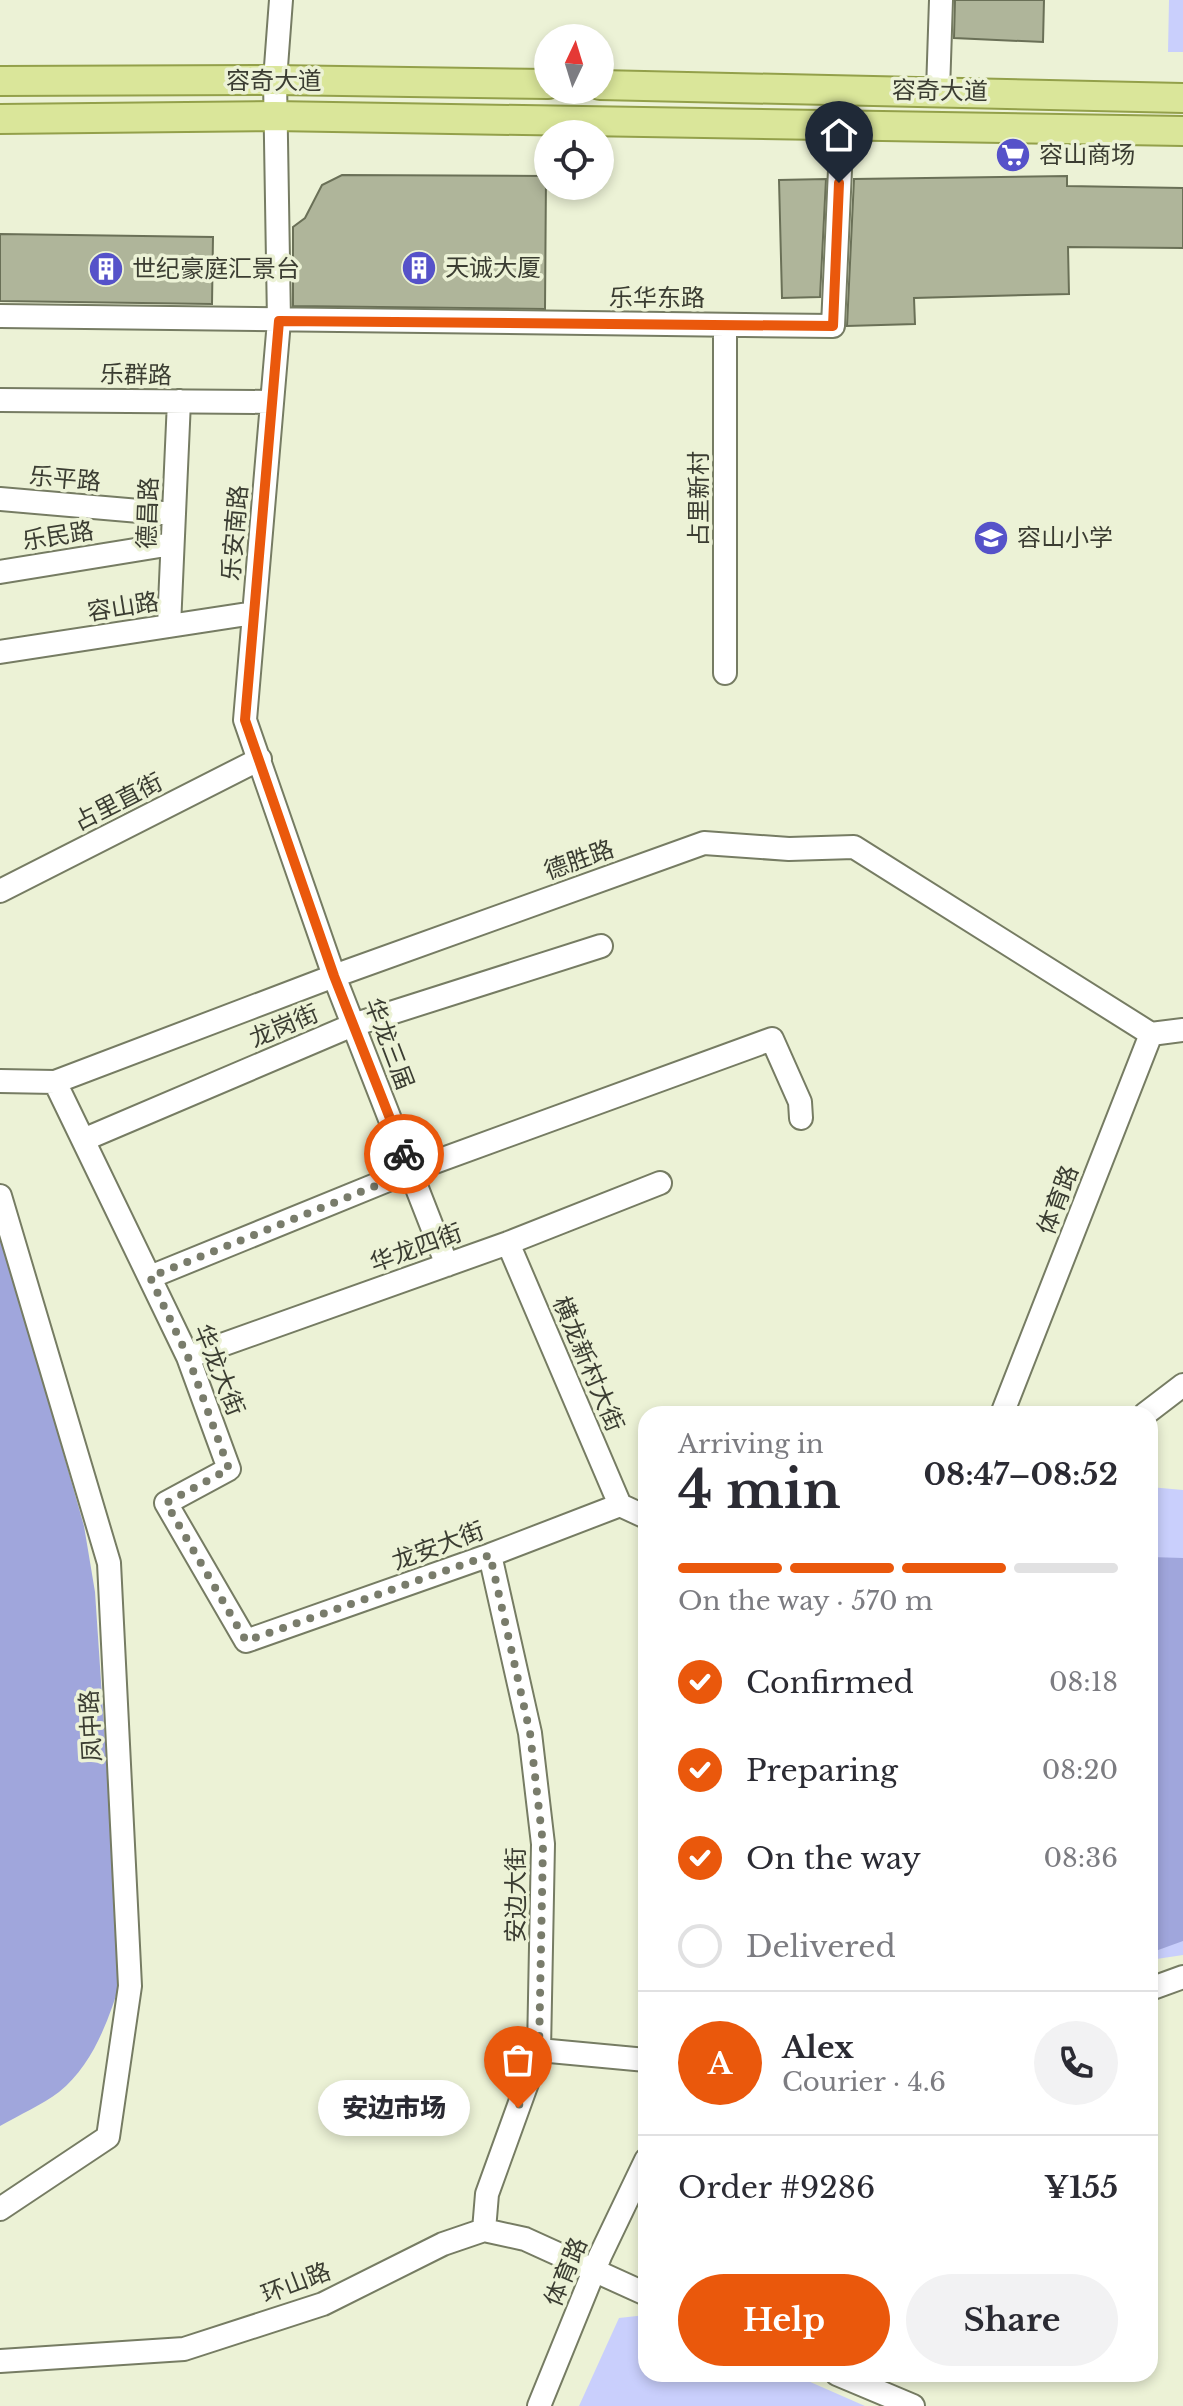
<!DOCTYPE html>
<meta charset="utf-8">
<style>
:root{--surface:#fff;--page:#f2f2f3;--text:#2b2b33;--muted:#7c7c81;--line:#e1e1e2;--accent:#ea580c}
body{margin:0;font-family:"Libre Baskerville","Noto Sans SC",serif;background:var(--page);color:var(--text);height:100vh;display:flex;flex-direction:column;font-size:30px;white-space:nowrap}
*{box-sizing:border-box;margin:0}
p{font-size:26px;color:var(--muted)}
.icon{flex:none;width:44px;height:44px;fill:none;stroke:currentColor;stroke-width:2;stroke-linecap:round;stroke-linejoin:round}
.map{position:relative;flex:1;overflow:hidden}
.panel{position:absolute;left:638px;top:1406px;width:520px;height:976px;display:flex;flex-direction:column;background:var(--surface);border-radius:24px;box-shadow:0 4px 12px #0003}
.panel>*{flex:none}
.needle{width:52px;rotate:4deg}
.tools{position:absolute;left:534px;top:24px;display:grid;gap:16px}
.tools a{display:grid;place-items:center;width:80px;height:80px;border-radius:50%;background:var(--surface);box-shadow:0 4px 12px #0003;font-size:40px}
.pin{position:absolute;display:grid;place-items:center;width:68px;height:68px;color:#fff;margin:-82px -34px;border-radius:50% 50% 50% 0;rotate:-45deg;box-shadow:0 0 8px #0007}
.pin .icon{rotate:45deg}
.courier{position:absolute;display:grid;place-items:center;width:80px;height:80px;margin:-40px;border:6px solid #ea580c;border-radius:50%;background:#fff;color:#222;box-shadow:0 2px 10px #0007}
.bubble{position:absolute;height:56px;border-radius:28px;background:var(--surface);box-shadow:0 4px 12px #0003;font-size:26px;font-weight:800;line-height:56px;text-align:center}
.headline em{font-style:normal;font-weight:800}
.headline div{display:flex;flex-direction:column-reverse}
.headline{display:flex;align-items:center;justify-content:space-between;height:136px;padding:0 40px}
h1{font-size:52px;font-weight:800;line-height:60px}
.bar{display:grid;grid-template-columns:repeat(4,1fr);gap:12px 8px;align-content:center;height:96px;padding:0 40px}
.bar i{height:10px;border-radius:6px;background:var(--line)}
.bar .selected{background:var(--accent)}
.bar p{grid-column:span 4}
.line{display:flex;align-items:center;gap:20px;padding:0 40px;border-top:2px solid var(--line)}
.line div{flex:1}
.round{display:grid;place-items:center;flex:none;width:84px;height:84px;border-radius:42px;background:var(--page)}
ol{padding:0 40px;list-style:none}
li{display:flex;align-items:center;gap:24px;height:88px}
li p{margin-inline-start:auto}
li .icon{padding:8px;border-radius:50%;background:var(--accent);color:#fff;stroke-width:4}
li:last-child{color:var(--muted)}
li i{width:44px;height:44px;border:4px solid var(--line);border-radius:50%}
.button{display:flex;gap:16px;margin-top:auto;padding:16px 40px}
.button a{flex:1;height:92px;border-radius:48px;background:var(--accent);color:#fff;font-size:32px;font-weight:800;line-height:92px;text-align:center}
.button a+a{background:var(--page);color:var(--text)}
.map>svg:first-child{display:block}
</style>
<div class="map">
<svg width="1183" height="2406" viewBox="0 0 1183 2406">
<rect width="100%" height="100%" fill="#ecf2d6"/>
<path fill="#c9cffc" d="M1169,0H1183V52H1168Z
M1150,1487L1183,1490V1955L1150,1960Z
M646,2315V2374H792L865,2406H579L619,2318Z"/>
<path fill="#a0a6dc" d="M0,1230L84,1526L95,1592L121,1980C109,2019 93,2065 59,2092C42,2105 19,2115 0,2126Z
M1150,1557L1183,1558V1941L1150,1953Z"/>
<path fill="#afb59a" stroke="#6a7057" stroke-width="2" d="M955,0H1044L1043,42L954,38Z
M342,175L546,176L545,309L293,306V227L305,218L322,185Z
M1067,176V186L1183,188V248L1068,247L1069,294L914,298L915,324L847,326L854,179Z
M826,179L820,297L782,298L779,180Z
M0,234L213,237L212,304L0,301Z"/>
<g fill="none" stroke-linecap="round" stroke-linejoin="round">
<g stroke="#767c63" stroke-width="26">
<path id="minor" d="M281,0L275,80L279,321L245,720L334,976L447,1265
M938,91L941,0
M0,316L833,326L842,125
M725,325V673
M0,400L272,402
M0,499L174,514
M0,572L172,544
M169,626L179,401
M0,652L254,613
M0,891L260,759
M1151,1034L1183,1030
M0,1081L55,1082L334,976L704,843L789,849L854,847L1151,1034
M55,1082L188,1357L229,1469L166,1503L246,1641L490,1555L620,1505L646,1517
M83,1140L353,1025L601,946
M0,1196L109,1563L130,1986L108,2137L0,2209
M508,1243L620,1505
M150,1277L410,1171L772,1039L800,1102L801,1118
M188,1357L508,1243L660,1183
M1002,1414L1151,1034
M1145,1414L1183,1385
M1150,1989L1183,1977
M539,2050L646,2060
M484,2230L487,2194L539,2050L543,1844L530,1733L490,1555
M0,2361L184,2349L323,2304L443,2244L484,2230L525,2239L646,2294
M837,2374L913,2406
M539,2406L600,2256L646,2160"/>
</g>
<g stroke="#93a04a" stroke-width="32">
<path id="major" d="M0,81L275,80L548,84
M600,85L1183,98
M0,119L274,116L1183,131"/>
</g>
<use href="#minor" stroke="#fff" stroke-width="22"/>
<use href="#major" stroke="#dae69a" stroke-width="28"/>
</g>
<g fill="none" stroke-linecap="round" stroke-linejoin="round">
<path stroke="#797c6b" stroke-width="8" stroke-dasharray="0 14.4" d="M404,1154L410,1172L150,1277L188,1357L229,1469L166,1503L246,1641L490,1555L530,1733L543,1844L539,2050L518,2108"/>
<path stroke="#ea580c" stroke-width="10" d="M404,1154L334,976L245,720L279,321L833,326L839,183"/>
</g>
<defs>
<g id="supermarket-disc" transform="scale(1.8)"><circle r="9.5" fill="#5652c9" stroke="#ecf2d6"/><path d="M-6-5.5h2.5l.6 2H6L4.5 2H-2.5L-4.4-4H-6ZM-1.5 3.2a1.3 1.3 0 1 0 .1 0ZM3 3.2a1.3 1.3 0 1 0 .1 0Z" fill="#fff"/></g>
<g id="building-disc" transform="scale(1.8)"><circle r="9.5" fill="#5652c9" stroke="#ecf2d6"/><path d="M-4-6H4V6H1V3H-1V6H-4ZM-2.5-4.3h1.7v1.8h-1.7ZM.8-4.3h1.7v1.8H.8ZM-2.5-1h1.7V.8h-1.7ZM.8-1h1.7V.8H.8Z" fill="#fff"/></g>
<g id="school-disc" transform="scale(1.8)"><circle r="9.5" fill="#5652c9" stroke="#ecf2d6"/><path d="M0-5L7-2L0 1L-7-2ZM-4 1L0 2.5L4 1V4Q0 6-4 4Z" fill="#fff"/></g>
</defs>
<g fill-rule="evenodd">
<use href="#supermarket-disc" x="1013" y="155"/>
<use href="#building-disc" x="419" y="268"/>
<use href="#building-disc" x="106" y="269"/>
<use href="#school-disc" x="991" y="538"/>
</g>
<g text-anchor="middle" stroke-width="7" stroke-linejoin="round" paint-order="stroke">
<g font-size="24" fill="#3b3d32" stroke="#ecf2d6">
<text x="274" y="89">容奇大道</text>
<text transform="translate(940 91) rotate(1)" y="8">容奇大道</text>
<text x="657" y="306">乐华东路</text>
<text transform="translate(136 375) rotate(1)" y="8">乐群路</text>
<text transform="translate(65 479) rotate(5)" y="8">乐平路</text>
<text transform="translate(699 499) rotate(-90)" y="8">占里新村</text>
<text transform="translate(148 513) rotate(-88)" y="8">德昌路</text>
<text transform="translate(235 533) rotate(-85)" y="8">乐安南路</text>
<text transform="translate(58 536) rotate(-9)" y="8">乐民路</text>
<text transform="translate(123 607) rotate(-9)" y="8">容山路</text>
<text transform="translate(118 802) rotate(-27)" y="8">占里直街</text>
<text transform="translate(579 860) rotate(-20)" y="8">德胜路</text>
<text transform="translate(284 1026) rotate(-23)" y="8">龙岗街</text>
<text transform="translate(389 1044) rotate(69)" y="8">华龙三届</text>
<text transform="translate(1058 1200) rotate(-69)" y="8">体育路</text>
<text transform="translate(416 1248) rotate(-20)" y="8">华龙四街</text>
<text transform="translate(588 1364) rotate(67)" y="8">横龙新村大街</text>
<text transform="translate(219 1370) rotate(68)" y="8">华龙大街</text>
<text transform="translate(438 1546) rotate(-20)" y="8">龙安大街</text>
<text transform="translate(91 1726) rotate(-93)" y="8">凤中路</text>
<text transform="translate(516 1895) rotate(-90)" y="8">安边大街</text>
<text transform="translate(566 2272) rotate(-67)" y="8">体育路</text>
<text transform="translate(296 2283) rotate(-21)" y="8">环山路</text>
</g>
<g font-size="24" fill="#3b3d32" stroke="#ecf2d6" text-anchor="start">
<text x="1039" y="163">容山商场</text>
<text x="445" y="276">天诚大厦</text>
<text x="132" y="277">世纪豪庭汇景台</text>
<text x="1017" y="546">容山小学</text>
</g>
</g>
</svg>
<div class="tools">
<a><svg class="needle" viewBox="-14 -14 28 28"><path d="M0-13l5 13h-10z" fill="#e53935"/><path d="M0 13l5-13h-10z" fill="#7c7c81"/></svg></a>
<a><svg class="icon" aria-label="locate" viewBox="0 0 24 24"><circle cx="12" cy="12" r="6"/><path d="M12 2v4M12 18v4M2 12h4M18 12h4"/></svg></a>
</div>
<div class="pin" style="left:518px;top:2108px;background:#ea580c"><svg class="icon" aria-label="bag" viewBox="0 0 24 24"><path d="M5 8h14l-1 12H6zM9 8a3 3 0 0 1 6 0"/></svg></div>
<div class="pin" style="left:839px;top:183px;background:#1f2937"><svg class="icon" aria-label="home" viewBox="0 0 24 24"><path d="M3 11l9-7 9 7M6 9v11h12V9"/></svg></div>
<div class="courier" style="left:404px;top:1154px"><svg class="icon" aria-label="bike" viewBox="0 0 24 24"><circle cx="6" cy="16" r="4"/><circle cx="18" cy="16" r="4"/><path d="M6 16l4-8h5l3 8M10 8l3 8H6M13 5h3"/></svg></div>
<div class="bubble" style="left:318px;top:2080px;width:152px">安边市场</div>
<section class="panel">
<div class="headline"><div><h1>4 min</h1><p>Arriving in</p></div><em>08:47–08:52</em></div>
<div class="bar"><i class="selected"></i><i class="selected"></i><i class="selected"></i><i></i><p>On the way · 570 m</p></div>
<ol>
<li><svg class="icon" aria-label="check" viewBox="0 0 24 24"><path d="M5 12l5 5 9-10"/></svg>Confirmed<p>08:18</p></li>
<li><svg class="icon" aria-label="check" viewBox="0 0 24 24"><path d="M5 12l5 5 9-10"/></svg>Preparing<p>08:20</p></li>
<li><svg class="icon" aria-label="check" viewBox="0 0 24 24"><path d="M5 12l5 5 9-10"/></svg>On the way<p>08:36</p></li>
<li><i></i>Delivered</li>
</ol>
<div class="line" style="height:144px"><b class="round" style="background:var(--accent);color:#fff">A</b><div><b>Alex</b><p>Courier · 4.6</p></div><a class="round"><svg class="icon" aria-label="phone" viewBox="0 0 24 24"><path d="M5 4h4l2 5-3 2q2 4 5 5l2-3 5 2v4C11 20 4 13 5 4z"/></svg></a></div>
<div class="line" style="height:104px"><div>Order #9286</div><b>¥155</b></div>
<div class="button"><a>Help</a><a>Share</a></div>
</section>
</div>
